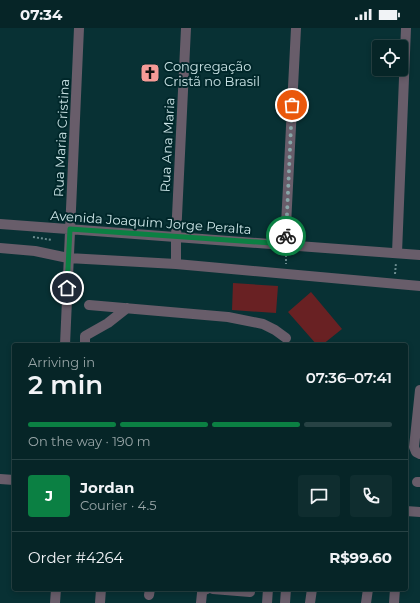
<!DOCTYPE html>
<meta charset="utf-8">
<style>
:root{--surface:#062527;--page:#0f2d2f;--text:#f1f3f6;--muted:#98a5a7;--line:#274244;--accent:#0b8043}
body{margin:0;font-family:Montserrat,sans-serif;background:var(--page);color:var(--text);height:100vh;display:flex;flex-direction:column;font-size:15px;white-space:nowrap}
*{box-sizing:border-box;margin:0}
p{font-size:13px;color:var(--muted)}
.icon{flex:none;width:22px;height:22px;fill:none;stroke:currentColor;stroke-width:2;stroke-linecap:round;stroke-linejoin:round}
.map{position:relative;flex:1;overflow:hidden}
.drawer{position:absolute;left:12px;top:315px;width:396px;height:248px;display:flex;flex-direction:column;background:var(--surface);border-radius:4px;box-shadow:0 2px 6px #0003,0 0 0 1px var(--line)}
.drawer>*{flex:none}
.buttons{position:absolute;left:372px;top:12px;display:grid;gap:8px}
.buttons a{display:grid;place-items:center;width:36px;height:36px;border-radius:4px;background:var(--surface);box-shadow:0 2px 6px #0003,0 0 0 1px var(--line);font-size:20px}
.pin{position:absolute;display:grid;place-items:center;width:34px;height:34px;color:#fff;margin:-17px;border:2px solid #fff;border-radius:50%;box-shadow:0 1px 4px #0007}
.courier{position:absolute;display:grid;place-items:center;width:40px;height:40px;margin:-20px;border:3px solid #0b8043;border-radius:50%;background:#fff;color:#222;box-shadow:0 1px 5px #0007}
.summary em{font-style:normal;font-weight:600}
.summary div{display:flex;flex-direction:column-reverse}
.summary{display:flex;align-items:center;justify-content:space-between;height:68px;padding:0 16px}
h1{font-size:26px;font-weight:600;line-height:30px}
.bar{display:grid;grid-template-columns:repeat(4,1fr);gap:6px 4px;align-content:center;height:48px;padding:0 16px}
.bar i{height:5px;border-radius:3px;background:var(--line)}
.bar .active{background:var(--accent)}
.bar p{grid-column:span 4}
.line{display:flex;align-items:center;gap:10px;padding:0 16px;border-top:1px solid var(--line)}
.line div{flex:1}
.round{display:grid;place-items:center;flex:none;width:42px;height:42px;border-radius:4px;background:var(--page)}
.status{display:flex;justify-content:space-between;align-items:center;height:28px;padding:0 20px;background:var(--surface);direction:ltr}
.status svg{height:11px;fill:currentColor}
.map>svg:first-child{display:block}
</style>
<div class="status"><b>07:34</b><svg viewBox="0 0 49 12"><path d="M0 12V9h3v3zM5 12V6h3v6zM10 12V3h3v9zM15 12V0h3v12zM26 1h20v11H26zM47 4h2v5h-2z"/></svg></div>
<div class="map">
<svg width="420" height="575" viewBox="0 0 420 575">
<rect width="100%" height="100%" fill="#083134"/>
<path fill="#692123" d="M233,255L278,258L276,285L232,282Z
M311,264L342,301L322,317H317L288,284Z"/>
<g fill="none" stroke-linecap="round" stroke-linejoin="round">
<path stroke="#6a8b8e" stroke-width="2" stroke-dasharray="2 2" stroke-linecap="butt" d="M33,209L52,212
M286,227V236
M395,246L396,235"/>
<path stroke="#685d6a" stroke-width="10" d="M0,196L420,227
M285,217L296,0
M0,220L35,223L68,230L176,236L420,258
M397,225L406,0
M176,236V209L186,0
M89,277L228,289L263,296L275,302L286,310
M65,317L79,0
M85,317V308L108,295L127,280
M420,362L414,419L416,424L420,426
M0,451L14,452
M417,454H420
M406,483L420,484
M213,561L250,564
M149,567L150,561
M55,575L56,561
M100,575L101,561
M201,575L202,565L204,562L207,561
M267,575L268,561
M285,575L286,561
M310,575L312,561
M366,575L368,561
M394,575L395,561"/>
</g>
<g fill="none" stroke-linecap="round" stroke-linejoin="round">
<path stroke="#87a6a8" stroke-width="4" stroke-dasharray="0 7.2" d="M286,208L292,77"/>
<path stroke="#0b8043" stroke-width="5" d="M67,260L70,201L285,216L286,208"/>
</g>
<defs>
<g id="church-square" transform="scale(1)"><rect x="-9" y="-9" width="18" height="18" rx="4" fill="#f59b97" stroke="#00272a"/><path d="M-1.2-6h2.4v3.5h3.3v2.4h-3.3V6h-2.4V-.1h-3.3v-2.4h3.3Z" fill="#111"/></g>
</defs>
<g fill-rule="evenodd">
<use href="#church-square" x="150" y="45"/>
</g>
<g text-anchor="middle" stroke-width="4" stroke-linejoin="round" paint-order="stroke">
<g font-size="13" fill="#cce5e7" stroke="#00272a" text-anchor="start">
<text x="164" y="43">Congregação<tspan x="164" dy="15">Cristã no Brasil</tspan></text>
</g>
<g font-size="13" fill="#cce5e7" stroke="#00272a">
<text transform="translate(61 110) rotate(-87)" y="5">Rua Maria Cristina</text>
<text transform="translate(167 117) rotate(-87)" y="5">Rua Ana Maria</text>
<text transform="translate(151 194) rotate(4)" y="5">Avenida Joaquim Jorge Peralta</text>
</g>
</g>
</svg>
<div class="buttons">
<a><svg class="icon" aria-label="locate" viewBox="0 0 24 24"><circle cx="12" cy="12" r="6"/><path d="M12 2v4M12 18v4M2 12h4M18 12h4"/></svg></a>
</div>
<div class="pin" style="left:292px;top:77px;background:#ea580c"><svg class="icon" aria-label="bag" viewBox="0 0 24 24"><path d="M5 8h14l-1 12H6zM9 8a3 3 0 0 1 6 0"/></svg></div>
<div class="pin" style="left:67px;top:260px;background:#1f2937"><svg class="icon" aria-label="home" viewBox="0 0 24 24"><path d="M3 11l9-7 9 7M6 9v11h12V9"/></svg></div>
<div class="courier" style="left:286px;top:208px"><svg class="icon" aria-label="bike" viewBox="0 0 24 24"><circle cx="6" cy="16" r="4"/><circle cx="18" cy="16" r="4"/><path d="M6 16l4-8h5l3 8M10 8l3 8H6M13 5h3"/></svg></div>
<section class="drawer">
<div class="summary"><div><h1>2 min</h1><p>Arriving in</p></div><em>07:36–07:41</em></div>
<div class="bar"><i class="active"></i><i class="active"></i><i class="active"></i><i></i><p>On the way · 190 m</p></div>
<div class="line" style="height:72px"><b class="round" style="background:var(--accent);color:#fff">J</b><div><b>Jordan</b><p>Courier · 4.5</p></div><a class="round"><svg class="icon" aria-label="chat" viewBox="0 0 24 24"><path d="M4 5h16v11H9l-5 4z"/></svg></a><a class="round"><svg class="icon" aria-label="phone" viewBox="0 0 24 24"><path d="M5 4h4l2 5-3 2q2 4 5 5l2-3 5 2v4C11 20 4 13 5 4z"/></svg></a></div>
<div class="line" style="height:52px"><div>Order #4264</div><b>R$99.60</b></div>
</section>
</div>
